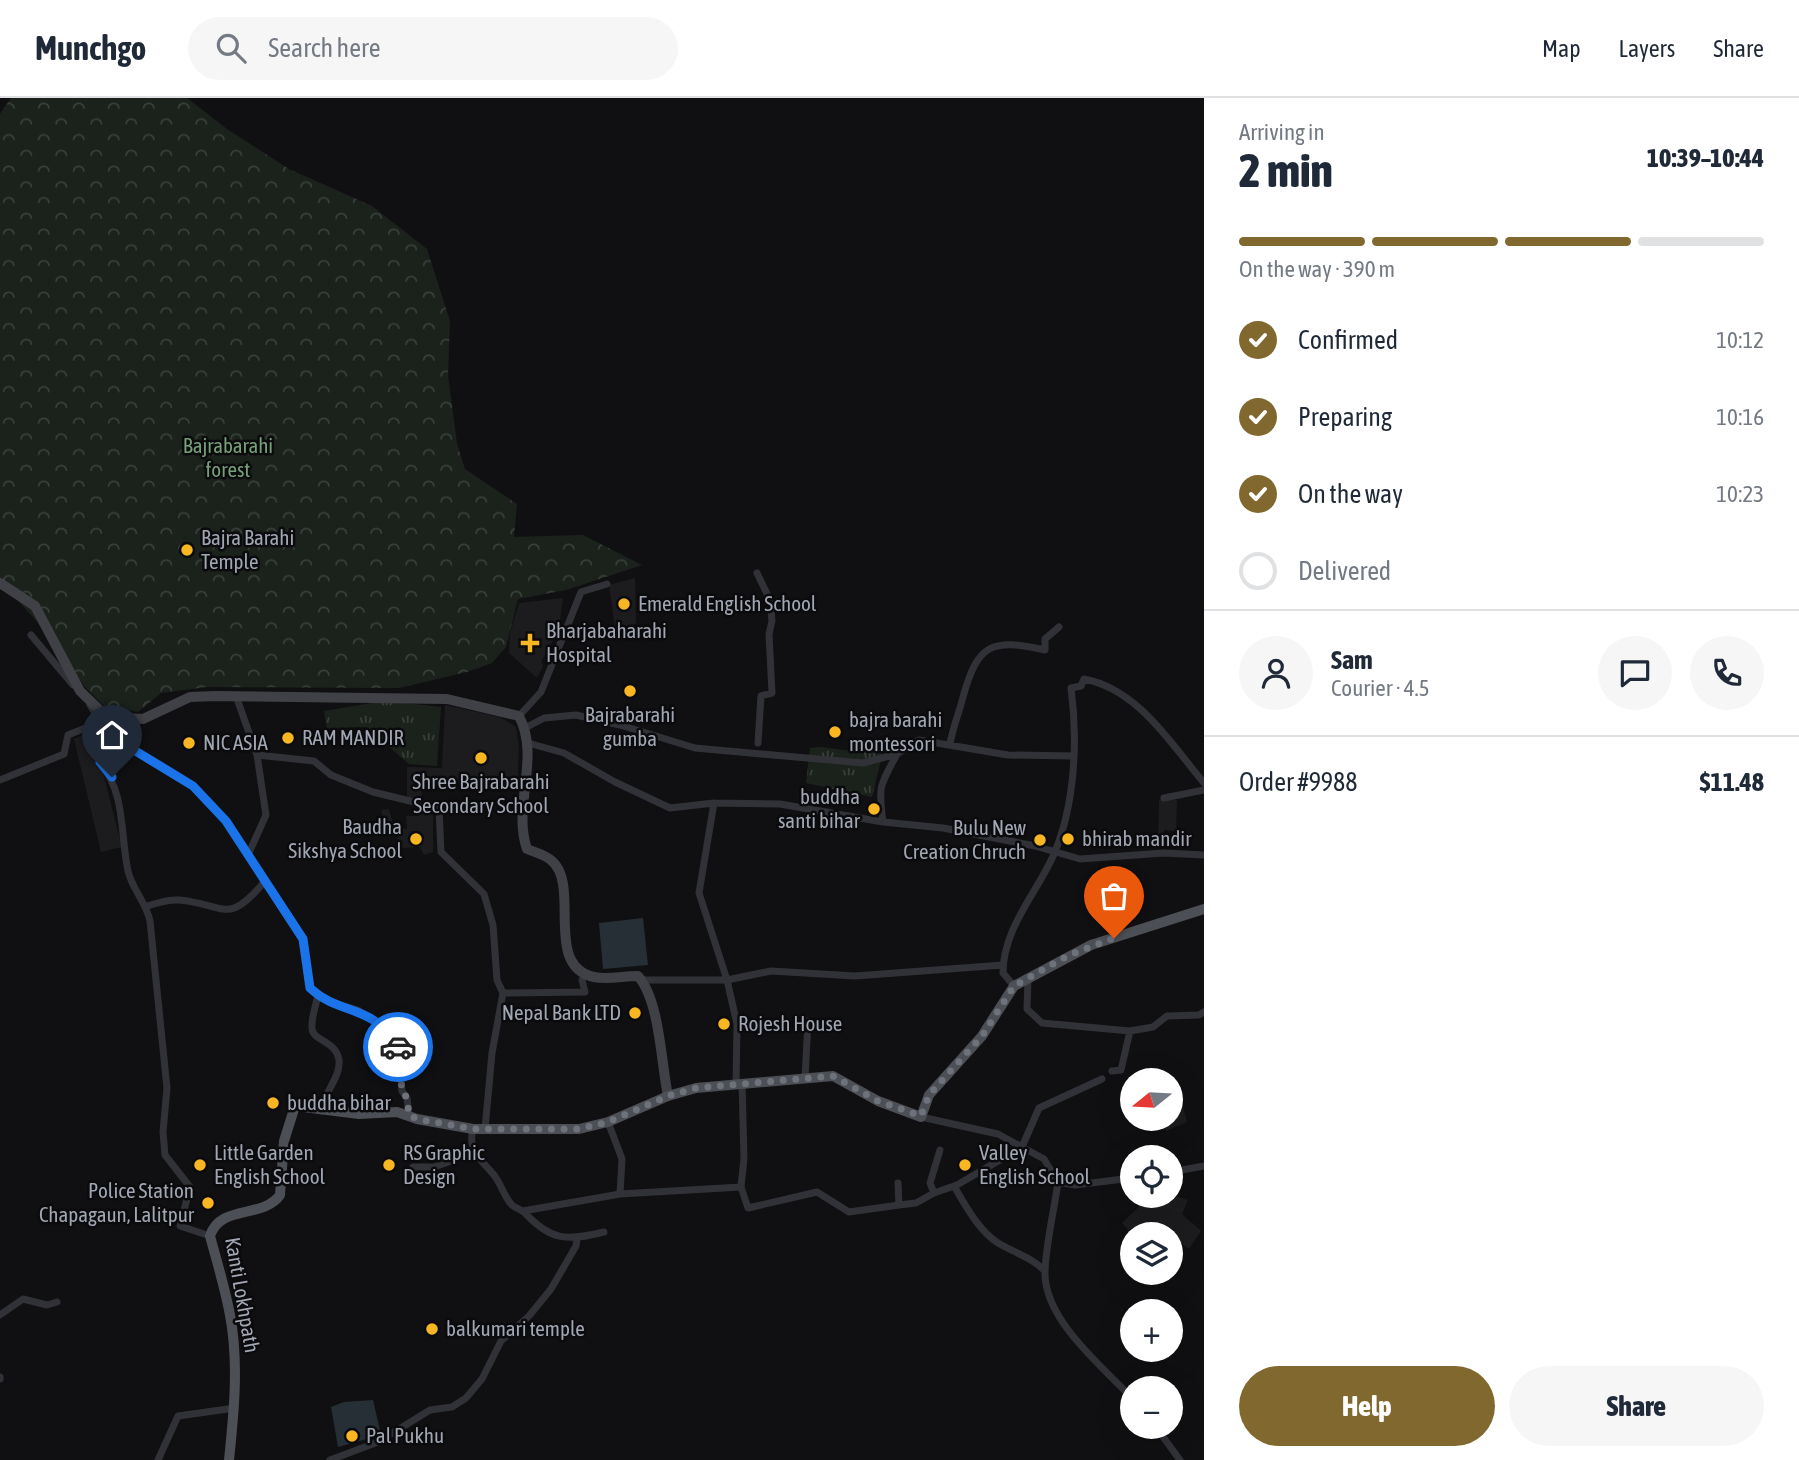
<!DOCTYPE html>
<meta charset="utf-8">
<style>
:root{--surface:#fff;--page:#f6f6f7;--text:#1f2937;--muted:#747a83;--line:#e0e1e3;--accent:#81682e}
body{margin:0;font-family:"Asap Condensed",sans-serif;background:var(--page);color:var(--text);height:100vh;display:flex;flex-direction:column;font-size:26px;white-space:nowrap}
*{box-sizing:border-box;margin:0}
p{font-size:23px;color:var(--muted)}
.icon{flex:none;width:38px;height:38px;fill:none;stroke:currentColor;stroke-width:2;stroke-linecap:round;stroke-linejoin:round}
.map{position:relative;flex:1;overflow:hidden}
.side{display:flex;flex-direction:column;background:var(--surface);width:595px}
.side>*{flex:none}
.needle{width:46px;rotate:252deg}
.buttons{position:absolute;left:1120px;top:970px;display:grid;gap:14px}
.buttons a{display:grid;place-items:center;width:63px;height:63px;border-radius:50%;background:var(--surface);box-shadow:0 7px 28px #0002;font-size:35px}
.pin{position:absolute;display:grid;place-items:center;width:60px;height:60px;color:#fff;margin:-72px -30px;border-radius:50% 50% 50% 0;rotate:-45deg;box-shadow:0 0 7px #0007}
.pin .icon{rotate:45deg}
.courier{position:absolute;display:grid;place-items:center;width:70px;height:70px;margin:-35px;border:5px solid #1a73e8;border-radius:50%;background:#fff;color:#222;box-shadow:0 2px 9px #0007}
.summary em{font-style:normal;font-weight:800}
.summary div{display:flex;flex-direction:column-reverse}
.summary{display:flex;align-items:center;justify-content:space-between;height:119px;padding:0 35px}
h1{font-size:46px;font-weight:800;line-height:52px}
.bar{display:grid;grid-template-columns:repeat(4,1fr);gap:10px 7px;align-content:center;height:84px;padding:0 35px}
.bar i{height:9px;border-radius:5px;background:var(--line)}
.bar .on{background:var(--accent)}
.bar p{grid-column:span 4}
.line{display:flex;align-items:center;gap:18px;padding:0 35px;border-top:2px solid var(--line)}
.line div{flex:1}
.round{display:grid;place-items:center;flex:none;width:74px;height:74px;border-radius:37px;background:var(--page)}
ol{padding:0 35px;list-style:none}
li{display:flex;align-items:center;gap:21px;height:77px}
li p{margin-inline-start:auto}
li .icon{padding:7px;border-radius:50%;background:var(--accent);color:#fff;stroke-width:4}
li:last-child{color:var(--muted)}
li i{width:38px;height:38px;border:4px solid var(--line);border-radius:50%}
.action{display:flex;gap:14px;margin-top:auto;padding:14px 35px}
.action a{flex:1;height:80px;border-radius:42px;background:var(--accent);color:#fff;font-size:28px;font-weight:800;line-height:80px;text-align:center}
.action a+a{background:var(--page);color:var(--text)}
header{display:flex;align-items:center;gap:42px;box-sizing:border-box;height:98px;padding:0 35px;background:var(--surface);border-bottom:2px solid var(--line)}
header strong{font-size:33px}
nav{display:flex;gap:38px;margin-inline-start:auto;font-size:24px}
.search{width:490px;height:63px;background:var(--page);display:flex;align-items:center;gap:18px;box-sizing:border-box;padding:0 24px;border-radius:38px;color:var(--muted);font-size:26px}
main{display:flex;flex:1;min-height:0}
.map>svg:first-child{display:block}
</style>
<header>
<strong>Munchgo</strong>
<div class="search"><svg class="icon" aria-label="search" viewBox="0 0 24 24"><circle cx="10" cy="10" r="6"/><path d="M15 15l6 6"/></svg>Search here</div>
<nav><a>Map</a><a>Layers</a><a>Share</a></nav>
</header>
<main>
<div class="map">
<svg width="1204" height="1362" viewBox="0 0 1204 1362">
<defs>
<pattern id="grass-tufts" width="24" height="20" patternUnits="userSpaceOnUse" patternTransform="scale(1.75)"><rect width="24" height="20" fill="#1b221c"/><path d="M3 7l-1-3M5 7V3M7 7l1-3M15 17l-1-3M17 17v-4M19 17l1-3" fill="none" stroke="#393f3b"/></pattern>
<pattern id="forest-crowns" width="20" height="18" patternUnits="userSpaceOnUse" patternTransform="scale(1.75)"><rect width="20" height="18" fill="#1b221c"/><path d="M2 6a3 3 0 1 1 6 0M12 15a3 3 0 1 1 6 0" fill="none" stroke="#393f3b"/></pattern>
</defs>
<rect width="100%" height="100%" fill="#101012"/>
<path fill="#1c1c1f" d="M635,480L636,526L615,530L609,487Z
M563,500L559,531L541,564L543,568L537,580L509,555L510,535L519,505Z
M445,607L500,619L516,629L519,650L517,693L503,692L502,687H423L421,704L407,702V669L442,670Z
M88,635L102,671L122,749L101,754L74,641Z
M1159,701L1177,702L1176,733L1164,732L1163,750H1158Z
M389,711L394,729L407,731L406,718H418L419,714L433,716V754L424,757L420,749L399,750L397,734H386L381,712Z
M1171,984L1179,993L1187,1024L1166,1033L1160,1020H1171Z
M1151,1097H1171L1188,1102L1182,1116L1201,1133L1189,1151L1152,1123L1128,1132L1122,1125Z"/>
<path fill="url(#grass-tufts)" d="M385,603L441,609L437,668L409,666L366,629L327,630L324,613Z
M820,649L859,654L883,653L872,699L806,685L810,650Z"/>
<path fill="url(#forest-crowns)" d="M11,0H187L227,31L289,71L372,108L427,151L450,223L448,277L457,346L465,371L517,406L514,439L583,437L642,467L566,492L518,501L506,549L492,565L467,574L399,590L207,589L161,595L138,614L104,608L84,588L47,535L0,482V16Z"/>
<path fill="#272f36" d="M643,820L648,867L603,871L599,825Z
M373,1302L381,1337L338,1349L331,1309L344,1304Z"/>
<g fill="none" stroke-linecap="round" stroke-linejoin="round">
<path stroke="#313237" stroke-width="7" d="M757,475L770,502L772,523L769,536L772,595L761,598L758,645
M31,537L73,587
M236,598L257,657L266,717L248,757
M90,607L105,632L103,641L129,649L193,688L226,723L303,841L310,890L330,904L358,912L390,935L398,950L402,993L407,1000L409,1017
M519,618L541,594L581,494L607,486
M525,630L544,620L576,617L620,627L695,650L863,665L897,656L919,642L1008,657L1074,658
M528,645L564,655L615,684L670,710L714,705L780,706L883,724C878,687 880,688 897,656
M950,646C953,629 959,615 963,599C978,545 992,540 1045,552V541L1059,529
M257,657L314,663L331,677L373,694L439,710L441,754L484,796L493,827L497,882L503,895L492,955L485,1031
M0,682L64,656L68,637L88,629L103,641L100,665C126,695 120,736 128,773C132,791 146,804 150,823L167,990L163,1034L165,1057L190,1089L180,1128L210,1138
M1164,700L1204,692
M714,705L699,795L727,882L737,926L736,986
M883,724L943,730L1035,748L1080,761L1164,755L1204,757
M147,808C158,805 167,801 179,802C226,806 227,829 265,783
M1028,879L1027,911L1042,925L1130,933L1153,929L1167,918L1199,917L1204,914
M641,882H727L771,873L855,878L1003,867
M1014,888L1003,875C1003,830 1037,795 1054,756C1075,707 1078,642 1071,590L1081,588L1084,581C1138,591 1171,646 1204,685
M503,895L585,894L582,882L586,876
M318,897C316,907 311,920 312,930C312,943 336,942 339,962C341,979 324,994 321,1013
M1112,973L1121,972L1130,933
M805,980L808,923
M742,985L744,1060L741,1089L748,1110L817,1094L849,1114L899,1107L898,1085
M921,1019L998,1036L1044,1061L1058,1084L1075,1087L1132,1080
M608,1024L622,1061L620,1096L741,1089
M473,1031C467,1054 481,1061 494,1077C501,1086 504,1098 511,1106C514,1110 521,1111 525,1115C551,1143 567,1143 604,1134
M413,1069H434L474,1055
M1171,1074L1204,1068
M1058,1084C1054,1113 1046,1145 1045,1174C1044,1222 1103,1269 1132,1300
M954,1088C965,1107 979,1133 998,1145C1015,1155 1031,1159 1045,1173
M934,1095L957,1087L1022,1049L1039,1010L1102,981
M899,1107L916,1105L934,1095L930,1085L940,1052
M523,1113L620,1096
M0,1217L23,1201L47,1207L57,1204
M0,1279V1281
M1155,1328L1180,1362
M158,1362L178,1318L235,1310
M330,1362L378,1344L430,1312L452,1309L466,1300L482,1281L501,1243L529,1218L551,1191L576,1148L577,1141"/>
<path stroke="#3f4147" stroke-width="10" d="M0,485L35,508L80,593L107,619L143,621L190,599L215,598L447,601L519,618C541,660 512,708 527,751C534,754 546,757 552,763C581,788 543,868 594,879C607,882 624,878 638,878C660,903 661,965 668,998"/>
<path stroke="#4d4f56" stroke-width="10" d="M229,1362C234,1314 239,1265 230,1217C225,1190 217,1164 210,1138C220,1106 263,1121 280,1097L284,1043L295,1008L359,1016L397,1014L417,1021L473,1031H579L608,1024L668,998L696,990L833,978L878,1003L921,1019L929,997L982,938L1014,888L1091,847L1204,811"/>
</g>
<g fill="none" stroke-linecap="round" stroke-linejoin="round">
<path stroke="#6e727b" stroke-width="7" stroke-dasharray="0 12.6" d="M398,949L402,993L407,1000L409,1017L417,1021L473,1031H579L608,1024L668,998L696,990L833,978L878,1003L921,1018L929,997L982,938L1014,888L1069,857L1114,840"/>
<path stroke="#1a73e8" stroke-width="9" d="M112,679L100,664L103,641L129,649L193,688L226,723L303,841L310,890C341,919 371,904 398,949"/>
</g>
<g fill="#f8b622" stroke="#0b0b0d" stroke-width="2.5">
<circle cx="187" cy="452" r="7"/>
<circle cx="624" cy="506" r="7"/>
<path d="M526.5 534.5h7v7h7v7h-7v7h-7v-7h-7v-7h7z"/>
<circle cx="630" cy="593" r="7"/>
<circle cx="835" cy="634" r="7"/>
<circle cx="288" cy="640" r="7"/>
<circle cx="189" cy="645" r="7"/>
<circle cx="481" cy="660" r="7"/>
<circle cx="874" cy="711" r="7"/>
<circle cx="416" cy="741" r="7"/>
<circle cx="1068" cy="741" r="7"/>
<circle cx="1040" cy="742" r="7"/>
<circle cx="635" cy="915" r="7"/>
<circle cx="724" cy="926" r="7"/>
<circle cx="273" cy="1005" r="7"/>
<circle cx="200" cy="1067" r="7"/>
<circle cx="389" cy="1067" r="7"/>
<circle cx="965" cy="1067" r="7"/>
<circle cx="208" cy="1105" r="7"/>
<circle cx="432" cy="1231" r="7"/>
<circle cx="352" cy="1338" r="7"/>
</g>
<g text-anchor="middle" stroke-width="5" stroke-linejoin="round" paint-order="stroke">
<g font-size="21" fill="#779f7a" stroke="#0b0b0d">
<text x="228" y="355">Bajrabarahi<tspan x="228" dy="24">forest</tspan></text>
</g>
<g font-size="21" fill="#a1a6b3" stroke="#0b0b0d" text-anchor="start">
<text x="201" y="447">Bajra Barahi<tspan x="201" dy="24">Temple</tspan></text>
<text x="638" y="513">Emerald English School</text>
<text x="546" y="540">Bharjabaharahi<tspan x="546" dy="24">Hospital</tspan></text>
<text x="630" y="624" text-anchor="middle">Bajrabarahi<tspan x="630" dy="24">gumba</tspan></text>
<text x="849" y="629">bajra barahi<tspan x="849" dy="24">montessori</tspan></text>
<text x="302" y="647">RAM MANDIR</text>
<text x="203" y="652">NIC ASIA</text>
<text x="481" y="691" text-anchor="middle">Shree Bajrabarahi<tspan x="481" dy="24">Secondary School</tspan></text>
<text x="860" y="706" text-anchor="end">buddha<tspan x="860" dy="24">santi bihar</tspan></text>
<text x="402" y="736" text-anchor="end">Baudha<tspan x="402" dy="24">Sikshya School</tspan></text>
<text x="1026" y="737" text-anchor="end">Bulu New<tspan x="1026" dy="24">Creation Chruch</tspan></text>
<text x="1082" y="748">bhirab mandir</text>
<text x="621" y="922" text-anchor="end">Nepal Bank LTD</text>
<text x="738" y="933">Rojesh House</text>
<text x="287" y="1012">buddha bihar</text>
<text x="214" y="1062">Little Garden<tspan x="214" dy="24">English School</tspan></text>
<text x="403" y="1062">RS Graphic<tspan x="403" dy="24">Design</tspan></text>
<text x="979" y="1062">Valley<tspan x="979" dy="24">English School</tspan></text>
<text x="194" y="1100" text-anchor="end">Police Station<tspan x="194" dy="24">Chapagaun, Lalitpur</tspan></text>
<text x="446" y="1238">balkumari temple</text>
<text x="366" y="1345">Pal Pukhu</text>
</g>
<g font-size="21" fill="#a1a6b3" stroke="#0b0b0d">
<text transform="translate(242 1197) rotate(80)" y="7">Kanti Lokhpath</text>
</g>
</g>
</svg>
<div class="buttons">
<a><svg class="needle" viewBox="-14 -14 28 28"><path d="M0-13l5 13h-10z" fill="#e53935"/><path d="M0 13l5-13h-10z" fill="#747a83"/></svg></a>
<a><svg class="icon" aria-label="locate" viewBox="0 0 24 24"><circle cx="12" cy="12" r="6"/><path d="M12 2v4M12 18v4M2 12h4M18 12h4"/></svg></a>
<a><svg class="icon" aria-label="layers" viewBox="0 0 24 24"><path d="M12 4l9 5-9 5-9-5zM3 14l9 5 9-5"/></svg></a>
<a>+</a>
<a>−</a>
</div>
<div class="pin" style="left:1114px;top:840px;background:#ea580c"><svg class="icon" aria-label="bag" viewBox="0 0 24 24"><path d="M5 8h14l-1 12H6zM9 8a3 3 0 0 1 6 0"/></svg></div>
<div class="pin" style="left:112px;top:679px;background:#1f2937"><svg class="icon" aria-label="home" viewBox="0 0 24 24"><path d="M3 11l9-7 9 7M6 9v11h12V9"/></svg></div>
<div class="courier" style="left:398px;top:949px"><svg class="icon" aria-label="car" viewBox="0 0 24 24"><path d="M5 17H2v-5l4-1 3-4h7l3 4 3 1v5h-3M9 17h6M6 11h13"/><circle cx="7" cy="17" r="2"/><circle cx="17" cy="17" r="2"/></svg></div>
</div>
<section class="side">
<div class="summary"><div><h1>2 min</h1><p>Arriving in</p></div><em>10:39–10:44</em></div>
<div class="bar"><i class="on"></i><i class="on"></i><i class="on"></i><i></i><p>On the way · 390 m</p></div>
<ol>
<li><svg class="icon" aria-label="check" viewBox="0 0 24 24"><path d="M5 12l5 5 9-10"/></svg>Confirmed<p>10:12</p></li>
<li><svg class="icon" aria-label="check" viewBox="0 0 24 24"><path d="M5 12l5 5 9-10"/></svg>Preparing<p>10:16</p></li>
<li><svg class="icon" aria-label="check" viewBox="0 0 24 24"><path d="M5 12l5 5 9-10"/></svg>On the way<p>10:23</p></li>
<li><i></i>Delivered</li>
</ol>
<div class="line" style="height:126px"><a class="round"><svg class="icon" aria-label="person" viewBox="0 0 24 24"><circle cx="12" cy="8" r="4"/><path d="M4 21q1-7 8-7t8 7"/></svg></a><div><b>Sam</b><p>Courier · 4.5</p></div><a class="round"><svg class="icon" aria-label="chat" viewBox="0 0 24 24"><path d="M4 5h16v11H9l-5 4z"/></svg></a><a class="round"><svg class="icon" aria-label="phone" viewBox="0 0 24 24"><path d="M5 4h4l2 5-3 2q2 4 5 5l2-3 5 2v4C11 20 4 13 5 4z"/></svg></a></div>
<div class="line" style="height:91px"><div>Order #9988</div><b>$11.48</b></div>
<div class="action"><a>Help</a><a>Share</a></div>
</section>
</main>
